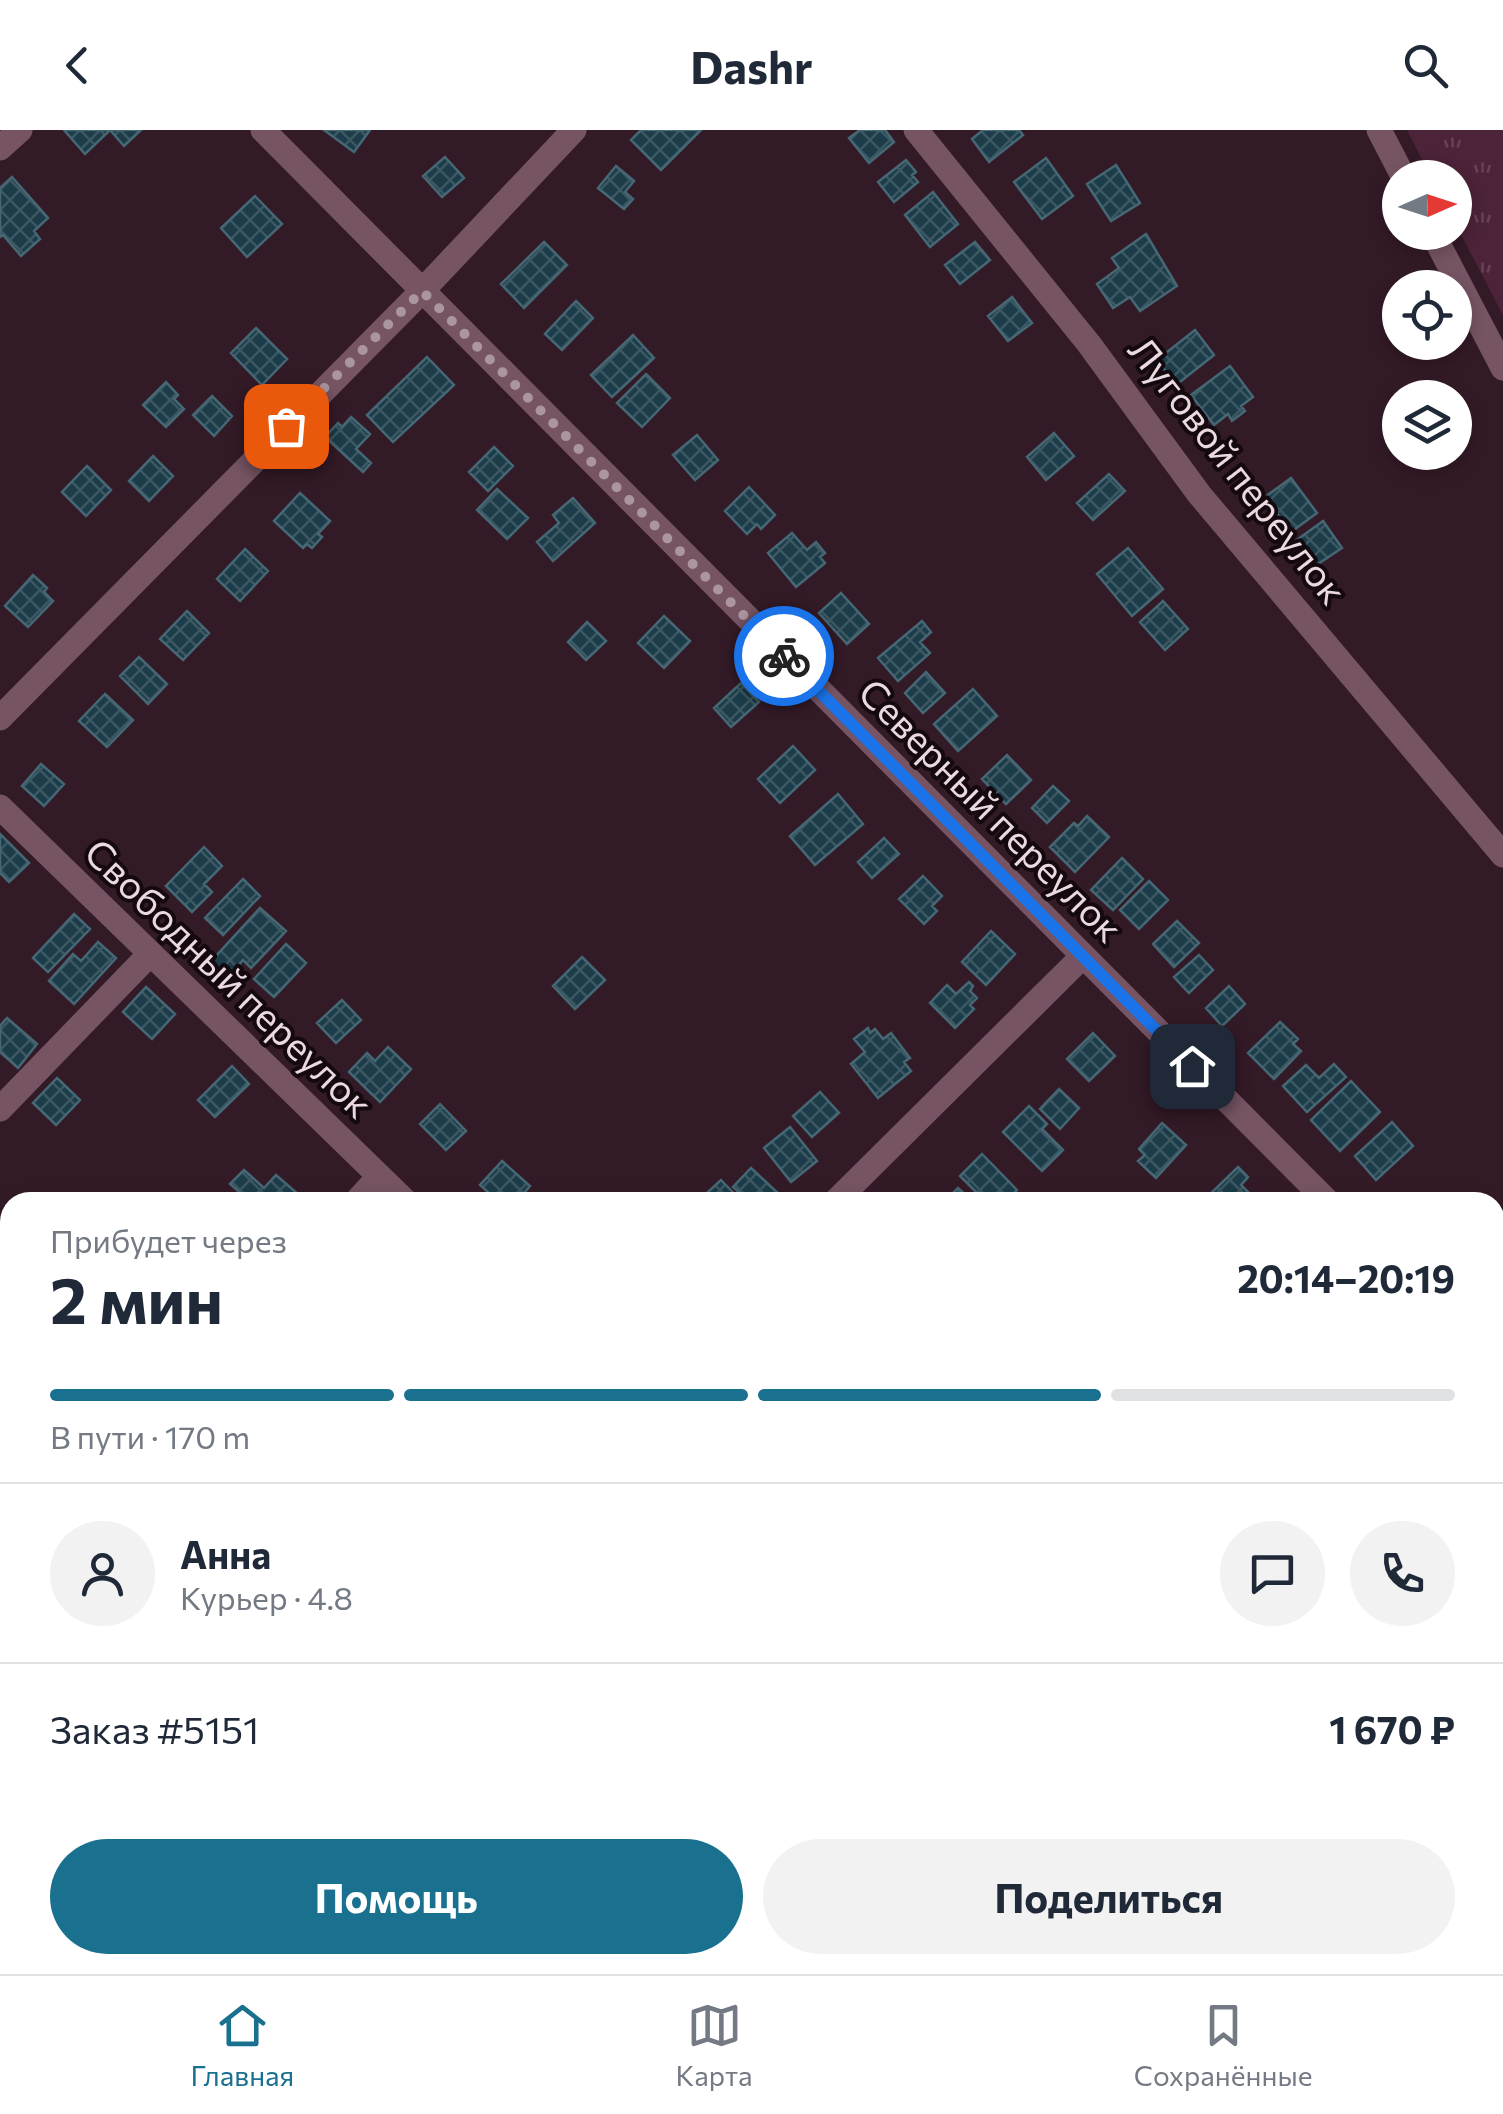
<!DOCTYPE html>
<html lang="ru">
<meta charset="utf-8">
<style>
:root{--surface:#fff;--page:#f2f2f3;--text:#1f2937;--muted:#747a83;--line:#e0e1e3;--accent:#1a718f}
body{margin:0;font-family:Commissioner,sans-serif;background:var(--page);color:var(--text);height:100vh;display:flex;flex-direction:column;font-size:38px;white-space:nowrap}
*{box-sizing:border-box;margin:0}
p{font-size:32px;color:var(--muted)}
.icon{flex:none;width:55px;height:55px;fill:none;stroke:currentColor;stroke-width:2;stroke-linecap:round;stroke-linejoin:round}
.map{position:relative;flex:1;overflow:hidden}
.side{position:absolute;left:0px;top:1062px;width:1505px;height:782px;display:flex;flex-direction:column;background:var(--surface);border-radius:30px 30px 0 0;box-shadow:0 5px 15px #0003}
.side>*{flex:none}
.needle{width:65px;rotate:87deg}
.buttons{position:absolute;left:1382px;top:30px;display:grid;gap:20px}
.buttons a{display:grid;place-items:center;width:90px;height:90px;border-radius:50%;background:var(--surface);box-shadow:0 5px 15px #0003;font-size:50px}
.pin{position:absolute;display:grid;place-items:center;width:85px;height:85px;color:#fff;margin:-42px;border-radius:20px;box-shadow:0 5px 15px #0006}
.courier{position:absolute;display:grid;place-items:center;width:100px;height:100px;margin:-50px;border:8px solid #1a73e8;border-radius:50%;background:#fff;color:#222;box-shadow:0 2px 12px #0007}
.head em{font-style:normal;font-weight:700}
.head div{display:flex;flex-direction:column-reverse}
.head{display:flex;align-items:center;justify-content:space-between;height:170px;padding:0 50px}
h1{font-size:65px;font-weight:700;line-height:75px}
.bar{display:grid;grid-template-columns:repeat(4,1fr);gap:15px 10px;align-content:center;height:120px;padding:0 50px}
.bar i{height:12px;border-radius:8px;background:var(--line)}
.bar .current{background:var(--accent)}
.bar p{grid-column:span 4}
.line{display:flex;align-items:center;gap:25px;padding:0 50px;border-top:2px solid var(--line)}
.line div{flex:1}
.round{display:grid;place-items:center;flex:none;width:105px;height:105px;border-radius:52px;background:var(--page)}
.cta{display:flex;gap:20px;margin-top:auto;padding:20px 50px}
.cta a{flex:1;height:115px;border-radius:60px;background:var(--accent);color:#fff;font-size:40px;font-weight:700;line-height:115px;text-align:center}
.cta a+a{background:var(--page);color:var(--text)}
header{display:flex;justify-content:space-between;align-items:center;height:130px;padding:0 50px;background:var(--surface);font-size:45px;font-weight:700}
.menu{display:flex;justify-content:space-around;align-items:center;height:140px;border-top:2px solid var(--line);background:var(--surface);font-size:28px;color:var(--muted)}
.menu a{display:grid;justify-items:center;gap:5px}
.menu .current{color:var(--accent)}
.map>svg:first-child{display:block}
</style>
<header><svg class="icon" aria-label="back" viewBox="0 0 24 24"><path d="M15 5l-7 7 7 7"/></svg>Dashr<svg class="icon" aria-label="search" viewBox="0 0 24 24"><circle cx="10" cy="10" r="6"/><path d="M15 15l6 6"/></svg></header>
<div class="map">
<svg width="1503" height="1844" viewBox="0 0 1503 1844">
<defs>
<pattern id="grass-tufts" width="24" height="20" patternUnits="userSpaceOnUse" patternTransform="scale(2.5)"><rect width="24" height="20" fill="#4c2338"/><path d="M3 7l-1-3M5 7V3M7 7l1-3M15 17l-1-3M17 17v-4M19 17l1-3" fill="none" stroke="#664254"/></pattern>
<pattern id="building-cross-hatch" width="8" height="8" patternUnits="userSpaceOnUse" patternTransform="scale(2.5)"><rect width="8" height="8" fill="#1b3c48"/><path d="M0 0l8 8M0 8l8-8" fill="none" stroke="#3c5862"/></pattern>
</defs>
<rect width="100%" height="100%" fill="#331a27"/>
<path fill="url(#grass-tufts)" d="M1407,0H1503V185L1455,93V48L1431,47Z"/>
<path fill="url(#building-cross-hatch)" stroke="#466774" stroke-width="2.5" d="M64,0H141L124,16L110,0L85,24Z
M324,0H370L354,22Z
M641,0H701L661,40L631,10Z
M860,0H885L894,12L869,33L849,8Z
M983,0H1019L1023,5L989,32L972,9Z
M445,27L464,48L442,67L423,46Z
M1046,28L1073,66L1042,89L1014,52Z
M906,30L916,42L912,45L918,52L894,72L878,52Z
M1116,35L1140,73L1111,91L1087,54Z
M616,36L634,51L625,62L633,69L624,79L598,58Z
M12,47L48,88L34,101L40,109L21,126L3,105L0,107V58Z
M933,62L958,94L930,117L905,85Z
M255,66L282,94L247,127L221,98Z
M1146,104L1177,156L1140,181L1130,167L1113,178L1097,154L1119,138L1112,128Z
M544,112L567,135L524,178L501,154Z
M975,112L990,130L960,154L945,135Z
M1012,167L1032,193L1008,211L988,186Z
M576,171L593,188L562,220L545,204Z
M256,198L287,229L262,255L231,223Z
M1195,200L1214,225L1176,255L1157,230Z
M633,205L654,228L612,267L591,245Z
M427,227L454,255L393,312L367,285Z
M1230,236L1253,267L1241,276L1245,281L1232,291L1228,284L1214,295L1191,265Z
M646,244L670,268L642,297L617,273Z
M166,252L178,265L174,269L184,279L166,297L143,275Z
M212,266L232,286L214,306L193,285Z
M351,287L370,304L356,319L371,333L363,342L325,307L338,293L342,297Z
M1054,303L1074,326L1046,350L1027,327Z
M697,305L718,330L695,350L673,325Z
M494,317L513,336L488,361L469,342Z
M153,326L173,346L149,371L129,351Z
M87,336L111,360L86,386L62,362Z
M1109,344L1125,361L1093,390L1077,373Z
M1291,348L1317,383L1291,402L1265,367Z
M749,357L775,385L761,399L757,394L747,404L725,381Z
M497,359L528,388L507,409L477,380Z
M300,363L330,391L318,404L322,407L312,418L307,414L303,418L274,391Z
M573,368L595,393L553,431L537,412L559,393L553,385Z
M1323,391L1342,418L1312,438L1294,412Z
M792,403L807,420L816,412L825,423L820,427L825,433L796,457L768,423Z
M1128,418L1163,459L1132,486L1097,444Z
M245,419L268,441L240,471L217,449Z
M33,445L47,458L44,462L53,471L28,497L5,476Z
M841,463L869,494L847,514L819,483Z
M1163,471L1188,499L1165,520L1140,492Z
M187,481L209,503L183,530L160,509Z
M664,486L690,511L664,538L638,513Z
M922,491L931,502L920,512L930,523L898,551L878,528Z
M587,492L606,511L586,530L568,512Z
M139,527L167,554L148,574L120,546Z
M926,542L945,563L923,583L905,563Z
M741,553L759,572L731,597L714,578Z
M973,559L997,586L958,621L934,594Z
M105,564L133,590L107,617L79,591Z
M793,616L815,640L780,673L758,649Z
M1007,625L1031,650L1006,674L982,649Z
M41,634L64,654L44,676L22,656Z
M1053,656L1069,671L1047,693L1032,678Z
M838,664L863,694L815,735L790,706Z
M1087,686L1109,707L1075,742L1050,717L1074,693L1078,696Z
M0,704L29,733L9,752L0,743Z
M884,708L899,724L872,748L858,732Z
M204,717L222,736L204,754L212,762L192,782L166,756Z
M1122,728L1143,749L1113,780L1091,760Z
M923,746L942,766L932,776L937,781L924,794L899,769Z
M243,749L260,766L223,805L205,788Z
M1149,751L1168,770L1139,799L1120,780Z
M260,778L286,801L251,838L243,830L222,854L205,838Z
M74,784L90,799L48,842L33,828Z
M1177,791L1199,813L1174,837L1153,814Z
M991,801L1015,824L986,855L962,832Z
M98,812L116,828L74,874L49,851L73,824L81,831Z
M286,814L306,833L274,867L254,849Z
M1199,825L1213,840L1189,863L1174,847Z
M582,827L605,850L575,879L553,856Z
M969,852L973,856L970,861L977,868L970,875L974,879L955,898L930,873L947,855L956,864Z
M1229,856L1245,874L1222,896L1206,878Z
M146,857L175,884L152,909L123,882Z
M342,870L361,890L336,913L317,893Z
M7,888L37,914L18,938L0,922V896Z
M1280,892L1298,909L1293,914L1301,921L1274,949L1248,923Z
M868,898L870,903L875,899L883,909L891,903L910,928L904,932L911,941L878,968L851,934L865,922L854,909Z
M1093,903L1115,926L1089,951L1067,929Z
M388,917L411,939L380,972L349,942L367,923L375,931Z
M1334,934L1346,947L1307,982L1283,956L1306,935L1319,948Z
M232,936L249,954L215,987L198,970Z
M57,948L80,970L56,995L33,973Z
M1351,951L1380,982L1340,1021L1311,990Z
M1059,959L1079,978L1060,999L1040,979Z
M820,962L839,983L812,1007L793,986Z
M440,974L466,1001L446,1020L420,994Z
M1029,976L1047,994L1042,999L1063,1020L1042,1041L1003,1002Z
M1392,992L1413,1016L1376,1050L1355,1026Z
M1162,993L1186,1015L1156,1048L1138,1031L1145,1025L1139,1019Z
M790,997L817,1031L791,1052L764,1018Z
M982,1024L1017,1060L1005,1072H986L960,1046Z
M502,1031L530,1056L516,1072H499L480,1055Z
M1238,1037L1248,1047L1241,1055L1248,1062L1238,1072H1210L1206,1068Z
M751,1038L781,1066L774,1072H750L733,1057Z
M244,1040L264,1058L276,1045L299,1065L293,1072H251L230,1054Z
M721,1050L742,1072H697Z
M958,1058L973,1072H944Z
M9,1323L10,1324V1358L0,1349V1333Z
M0,1592L10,1601V1621L0,1631Z
M10,1797V1835H36L27,1844H0V1808Z
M456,1835H488L496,1844H447Z
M768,1835H807L798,1844H777Z"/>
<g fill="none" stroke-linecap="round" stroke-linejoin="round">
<path stroke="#765464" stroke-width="25" d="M263,0L1328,1072
M916,0L1089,214L1199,364L1503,725
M1379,0L1404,48
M0,18L20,0
M1432,102L1503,238
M0,588L422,161L574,0
M0,677L406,1072
M0,979L149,825
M356,1072L378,1048
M835,1072L1082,827
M0,1446L10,1436
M1495,1577L1503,1569
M0,1697L10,1707
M1495,1823L1503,1815
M69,1844L78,1835
M1257,1844L1266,1835
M1473,1844L1482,1835"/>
<path stroke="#c984a5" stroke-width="25" d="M1495,1221L1503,1213
M898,1844L907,1835"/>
<g stroke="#a08c96" stroke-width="10">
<path id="rail" d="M1495,1503L1503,1495
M1495,1537L1503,1528
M1173,1844L1182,1835
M1203,1844L1212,1835"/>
</g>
<use href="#rail" stroke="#14090e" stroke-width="6" stroke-dasharray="19" stroke-linecap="butt"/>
</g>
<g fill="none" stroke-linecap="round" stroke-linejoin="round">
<path stroke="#ab96a0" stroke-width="10" stroke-dasharray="0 18" d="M286,296L422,161L784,526"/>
<path stroke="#1a73e8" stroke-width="12" d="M784,526L1192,936"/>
</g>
<g text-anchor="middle" stroke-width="8" stroke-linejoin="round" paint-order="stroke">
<g font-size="38" fill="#ebd9e1" stroke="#14090e">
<text transform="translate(1237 341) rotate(52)" y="13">Луговой переулок</text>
<text transform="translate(990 681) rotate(45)" y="13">Северный переулок</text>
<text transform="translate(228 849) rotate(44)" y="13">Свободный переулок</text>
</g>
</g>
</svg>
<div class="buttons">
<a><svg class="needle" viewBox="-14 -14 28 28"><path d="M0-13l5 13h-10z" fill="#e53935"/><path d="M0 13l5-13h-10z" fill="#747a83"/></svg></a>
<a><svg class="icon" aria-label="locate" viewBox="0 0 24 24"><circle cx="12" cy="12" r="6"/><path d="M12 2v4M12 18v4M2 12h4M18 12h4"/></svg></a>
<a><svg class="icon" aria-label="layers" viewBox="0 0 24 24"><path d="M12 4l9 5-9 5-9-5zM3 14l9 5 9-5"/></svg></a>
</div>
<div class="pin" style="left:286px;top:296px;background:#ea580c"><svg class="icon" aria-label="bag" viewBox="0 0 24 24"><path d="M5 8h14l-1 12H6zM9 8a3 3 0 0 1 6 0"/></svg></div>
<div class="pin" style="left:1192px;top:936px;background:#1f2937"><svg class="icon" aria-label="home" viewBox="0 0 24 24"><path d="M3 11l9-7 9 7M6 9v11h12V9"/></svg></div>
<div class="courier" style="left:784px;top:526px"><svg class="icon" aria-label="bike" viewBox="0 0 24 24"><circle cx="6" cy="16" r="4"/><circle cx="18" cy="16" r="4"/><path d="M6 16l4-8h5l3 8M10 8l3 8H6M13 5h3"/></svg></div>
<section class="side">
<div class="head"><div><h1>2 мин</h1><p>Прибудет через</p></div><em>20:14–20:19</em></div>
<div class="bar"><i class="current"></i><i class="current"></i><i class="current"></i><i></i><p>В пути · 170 m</p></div>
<div class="line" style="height:180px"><a class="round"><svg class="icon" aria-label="person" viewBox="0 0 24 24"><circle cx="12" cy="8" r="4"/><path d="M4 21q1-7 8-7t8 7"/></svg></a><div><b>Анна</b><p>Курьер · 4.8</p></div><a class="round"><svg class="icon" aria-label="chat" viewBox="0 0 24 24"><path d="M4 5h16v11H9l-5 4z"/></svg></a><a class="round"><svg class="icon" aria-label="phone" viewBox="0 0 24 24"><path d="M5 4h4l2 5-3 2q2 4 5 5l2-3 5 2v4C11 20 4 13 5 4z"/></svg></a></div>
<div class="line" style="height:130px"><div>Заказ #5151</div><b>1 670 ₽</b></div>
<div class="cta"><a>Помощь</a><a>Поделиться</a></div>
</section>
</div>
<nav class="menu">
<a class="current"><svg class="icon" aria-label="home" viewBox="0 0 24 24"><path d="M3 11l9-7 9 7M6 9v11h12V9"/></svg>Главная</a>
<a><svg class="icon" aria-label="map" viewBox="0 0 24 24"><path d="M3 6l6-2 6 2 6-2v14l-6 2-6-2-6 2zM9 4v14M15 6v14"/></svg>Карта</a>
<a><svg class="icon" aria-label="saved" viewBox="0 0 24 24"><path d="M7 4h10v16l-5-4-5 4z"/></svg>Сохранённые</a>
</nav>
